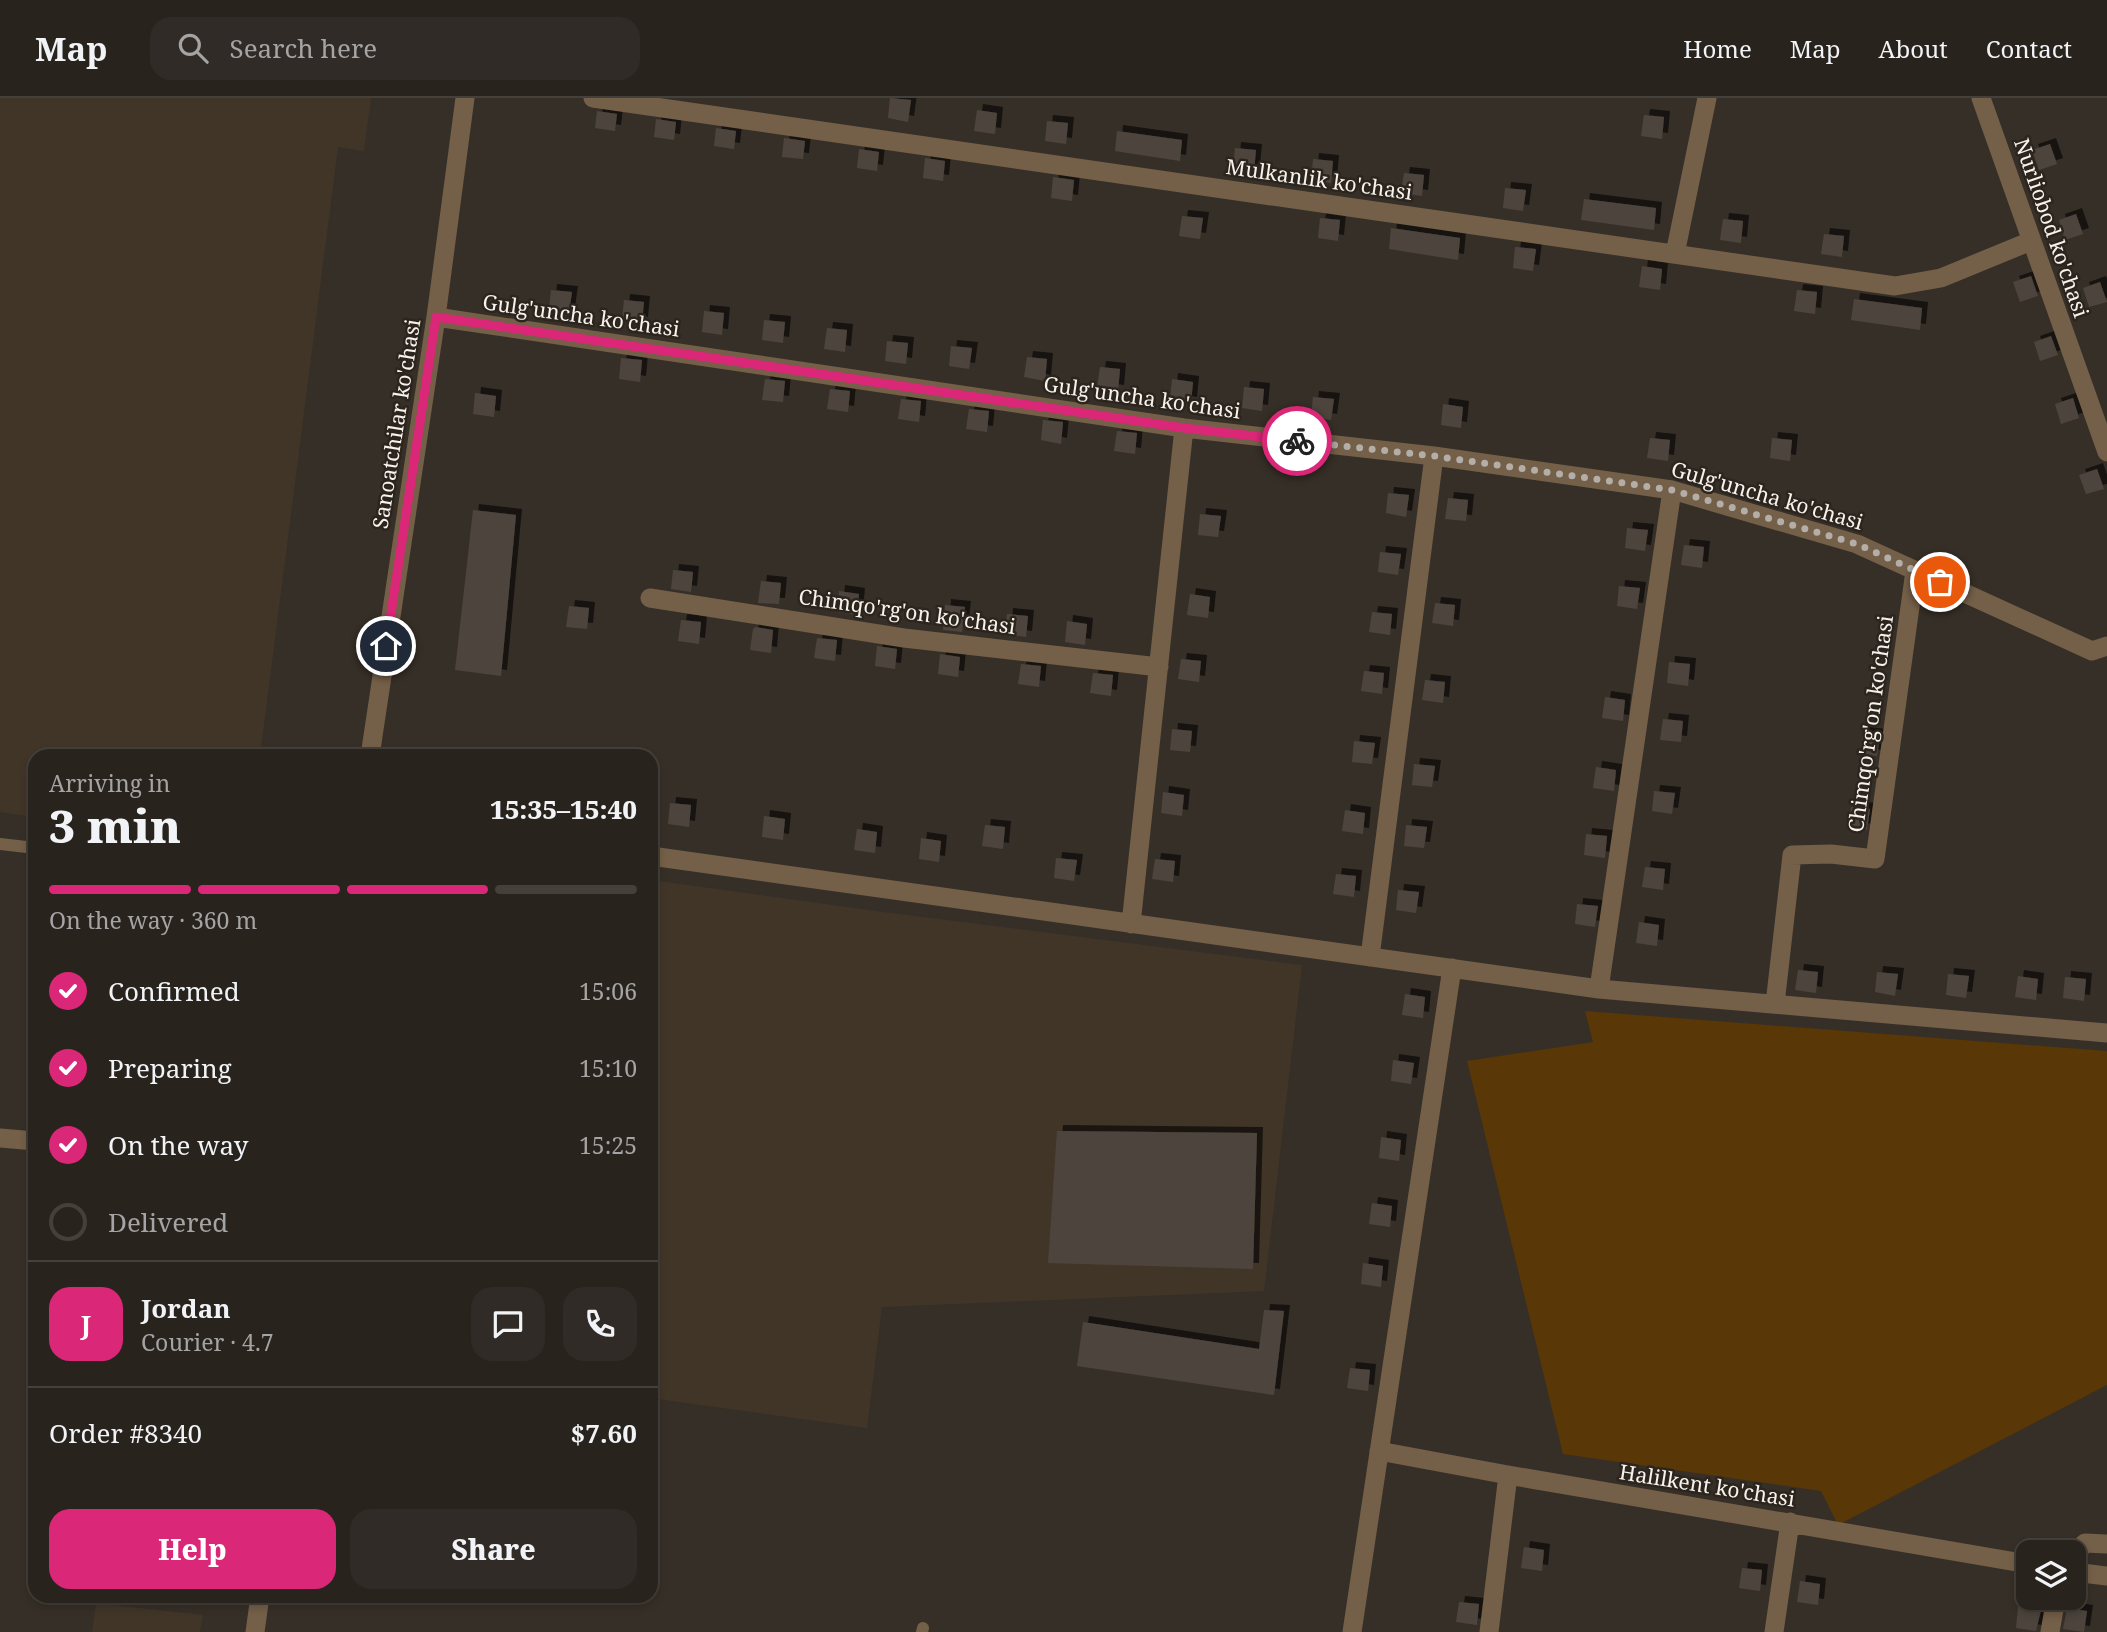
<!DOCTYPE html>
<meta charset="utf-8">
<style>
:root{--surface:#28231d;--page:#302b26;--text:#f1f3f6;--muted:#a5a4a4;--line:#44403b;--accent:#db2777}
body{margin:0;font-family:"Noto Serif",serif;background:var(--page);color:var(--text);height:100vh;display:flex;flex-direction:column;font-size:26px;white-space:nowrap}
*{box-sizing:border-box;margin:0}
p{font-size:23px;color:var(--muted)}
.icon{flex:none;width:38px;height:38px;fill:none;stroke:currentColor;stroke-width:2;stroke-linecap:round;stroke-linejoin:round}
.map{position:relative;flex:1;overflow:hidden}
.sheet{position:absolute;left:28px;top:651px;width:630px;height:854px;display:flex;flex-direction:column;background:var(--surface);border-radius:21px;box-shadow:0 4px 10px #0003,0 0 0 2px var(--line)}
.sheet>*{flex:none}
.tools{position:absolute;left:2016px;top:1442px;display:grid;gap:14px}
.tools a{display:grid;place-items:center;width:70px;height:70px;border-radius:14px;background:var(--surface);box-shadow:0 4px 10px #0003,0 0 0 2px var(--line);font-size:35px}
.pin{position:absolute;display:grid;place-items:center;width:60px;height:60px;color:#fff;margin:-30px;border:4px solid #fff;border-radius:50%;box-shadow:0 2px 7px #0007}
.courier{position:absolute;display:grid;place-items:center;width:70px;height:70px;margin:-35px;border:5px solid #db2777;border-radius:50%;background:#fff;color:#222;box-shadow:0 2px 9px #0007}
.headline em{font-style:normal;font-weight:800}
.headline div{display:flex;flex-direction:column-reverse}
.headline{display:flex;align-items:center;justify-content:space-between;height:119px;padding:0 21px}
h1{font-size:46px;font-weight:800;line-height:52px}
.bar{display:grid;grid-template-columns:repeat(4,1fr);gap:10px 7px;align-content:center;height:84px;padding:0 21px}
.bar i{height:9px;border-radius:5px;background:var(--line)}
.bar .selected{background:var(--accent)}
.bar p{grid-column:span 4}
.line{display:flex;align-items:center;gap:18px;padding:0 21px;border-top:2px solid var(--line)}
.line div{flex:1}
.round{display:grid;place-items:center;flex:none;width:74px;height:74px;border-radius:21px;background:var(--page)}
ol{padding:0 21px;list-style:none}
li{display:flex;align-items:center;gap:21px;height:77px}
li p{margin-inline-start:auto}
li .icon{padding:7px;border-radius:50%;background:var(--accent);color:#fff;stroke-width:4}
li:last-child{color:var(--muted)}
li i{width:38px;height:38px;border:4px solid var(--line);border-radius:50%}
.button{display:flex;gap:14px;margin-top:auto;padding:14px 21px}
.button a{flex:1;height:80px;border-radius:21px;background:var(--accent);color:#fff;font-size:28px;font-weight:800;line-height:80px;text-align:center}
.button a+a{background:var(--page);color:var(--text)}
header{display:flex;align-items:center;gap:42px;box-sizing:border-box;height:98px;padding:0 35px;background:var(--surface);border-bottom:2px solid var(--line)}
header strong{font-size:33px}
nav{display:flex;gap:38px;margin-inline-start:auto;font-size:24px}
.search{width:490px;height:63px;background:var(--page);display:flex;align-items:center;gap:18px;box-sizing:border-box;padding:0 24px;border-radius:21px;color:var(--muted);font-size:26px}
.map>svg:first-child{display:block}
</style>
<header>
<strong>Map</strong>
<div class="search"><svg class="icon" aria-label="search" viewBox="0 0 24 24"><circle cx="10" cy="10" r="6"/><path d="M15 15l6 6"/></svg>Search here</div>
<nav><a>Home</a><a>Map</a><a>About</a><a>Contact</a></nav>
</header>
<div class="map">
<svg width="2107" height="1534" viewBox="0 0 2107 1534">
<defs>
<filter id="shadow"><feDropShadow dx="6" dy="-6" stdDeviation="0" flood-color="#0009"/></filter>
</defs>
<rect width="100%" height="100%" fill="#362f27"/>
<path fill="#413528" d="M0,0H371L364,53L338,49L260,658H35V719L0,714Z
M651,782L883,814L1302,867L1264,1193L882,1209L867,1330L651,1300Z
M96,1505L203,1517L200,1534H92Z"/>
<path fill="#593706" d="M1585,913L2107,953V1287L1838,1427L1821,1393L1563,1356L1467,963L1593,944Z"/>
<path fill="#4d453c" filter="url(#shadow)" d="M890,0L911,2L908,24L888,20Z
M977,12L997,15L995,36L974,33Z
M597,13L617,16L615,33L595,30Z
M1644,17L1664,19L1662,41L1641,38Z
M656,21L676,24L674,42L654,39Z
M1047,23L1068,25L1066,46L1045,43Z
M716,30L736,33L734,51L714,48Z
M1117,33L1182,42L1180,63L1115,53Z
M784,40L805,43L803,61L782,59Z
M2050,46L2057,66L2039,72L2032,52Z
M1235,50L1256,52L1254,73L1233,70Z
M859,51L879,54L877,73L857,70Z
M925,60L945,63L943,83L923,80Z
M1313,61L1333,63L1331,85L1311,82Z
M1404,75L1424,77L1422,98L1401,95Z
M1053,79L1074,82L1072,103L1051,100Z
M1505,90L1526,92L1523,113L1503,110Z
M1584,101L1656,110L1654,132L1581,122Z
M2076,116L2083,136L2065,142L2059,122Z
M1182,118L1203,120L1200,141L1179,138Z
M1320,120L1340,122L1338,143L1318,140Z
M1723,121L1743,123L1741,145L1720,142Z
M1391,130L1460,140L1458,162L1389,151Z
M1824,136L1844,138L1842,159L1821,156Z
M1515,149L1536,151L1533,173L1513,170Z
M1642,168L1662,171L1660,192L1639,189Z
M2031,178L2038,198L2020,204L2013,184Z
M2100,184L2107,204L2089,209L2083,190Z
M551,192L572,194L569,215L549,212Z
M1797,192L1817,194L1815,216L1794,213Z
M1854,201L1922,210L1920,232L1851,222Z
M624,202L644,204L642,225L622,222Z
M704,213L724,215L722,237L702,234Z
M764,222L785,224L783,245L762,242Z
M827,230L847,232L845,254L824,251Z
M2051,238L2058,257L2040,263L2034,244Z
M887,243L908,245L906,266L885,263Z
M951,248L972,250L969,271L949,268Z
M1027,259L1047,261L1045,283L1024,279Z
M621,260L642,262L640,284L619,281Z
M1100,269L1120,271L1118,293L1097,290Z
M765,281L785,283L783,304L762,302Z
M1172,281L1193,284L1191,305L1170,302Z
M1244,289L1264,291L1262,313L1242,310Z
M830,291L850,293L848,314L827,311Z
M475,295L496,298L494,319L473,316Z
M1313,299L1334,301L1331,322L1311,319Z
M2073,300L2079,320L2061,326L2055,306Z
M901,301L921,303L919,324L898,321Z
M1443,306L1463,309L1461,330L1441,327Z
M969,311L989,313L987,334L966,331Z
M1043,322L1063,324L1061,346L1041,342Z
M1117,333L1137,335L1135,356L1114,353Z
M1650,340L1670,342L1668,363L1647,360Z
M1772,340L1792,342L1790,363L1770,360Z
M2097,371L2104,391L2086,396L2079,377Z
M1388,395L1409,397L1406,419L1386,415Z
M1448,400L1468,402L1466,423L1445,421Z
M473,412L516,417L501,578L455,572Z
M1200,416L1221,418L1218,439L1198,437Z
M1627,430L1648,432L1645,453L1625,450Z
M1684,447L1704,449L1702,470L1681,467Z
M1380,454L1401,456L1398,477L1378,474Z
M673,472L693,474L691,494L671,491Z
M761,483L781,485L779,506L758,505Z
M1619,488L1640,490L1637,511L1617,508Z
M839,493L859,496L857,517L837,514Z
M1190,496L1210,499L1208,520L1187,517Z
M1435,505L1455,507L1453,528L1432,525Z
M945,507L965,509L962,534L943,532Z
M569,508L589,510L587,531L566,529Z
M1372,514L1392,516L1390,537L1369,534Z
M1007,516L1028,518L1026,539L1005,536Z
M681,522L701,524L699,546L678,543Z
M1067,523L1087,526L1085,547L1065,544Z
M755,529L773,532L771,555L750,552L753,531Z
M817,540L837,542L835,563L814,560Z
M877,548L897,551L895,571L875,568Z
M940,556L960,559L958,579L938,576Z
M1181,561L1201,563L1199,584L1178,581Z
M1669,564L1690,566L1688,588L1667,585Z
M1021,566L1041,568L1039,589L1018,586Z
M1364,573L1384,575L1382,596L1361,593Z
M1093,575L1113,577L1111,598L1090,595Z
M1425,582L1445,584L1443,605L1422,602Z
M1605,599L1625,602L1623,623L1602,620Z
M1663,621L1683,623L1681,644L1660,642Z
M1172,631L1192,633L1190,654L1170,652Z
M1863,635L1880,637L1877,658L1860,656Z
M1354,643L1375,645L1372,666L1352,664Z
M1414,666L1435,668L1432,689L1412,687Z
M1596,669L1616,672L1614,693L1593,690Z
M1654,693L1675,695L1672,716L1652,713Z
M1163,694L1184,697L1182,718L1161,715Z
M670,705L691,707L689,729L668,726Z
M1851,709L1870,711L1867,732L1848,729Z
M1345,712L1365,715L1363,736L1342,733Z
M764,718L785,721L783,742L762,739Z
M985,727L1005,729L1003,751L982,748Z
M1406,727L1427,729L1424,750L1404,748Z
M857,731L877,734L875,755L854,752Z
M1586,736L1607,738L1605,760L1584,757Z
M921,740L941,743L939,764L919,761Z
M1056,760L1077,762L1074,783L1054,780Z
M1155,761L1175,763L1173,784L1152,781Z
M1645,769L1665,771L1663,792L1642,789Z
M1336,776L1356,778L1354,799L1333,796Z
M1398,792L1419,794L1416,815L1396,812Z
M1577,806L1598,808L1595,829L1575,826Z
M1639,824L1659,827L1657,848L1636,845Z
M1798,872L1818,874L1816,895L1795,892Z
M1877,874L1898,876L1895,898L1875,894Z
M1948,876L1969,878L1966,900L1946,897Z
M2018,878L2038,881L2036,902L2015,899Z
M2065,879L2086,881L2084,903L2063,900Z
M1405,896L1425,899L1423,920L1402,917Z
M1393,962L1414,965L1411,986L1391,983Z
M1057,1033L1257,1035L1253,1171L1048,1165Z
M1381,1039L1401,1042L1399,1063L1379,1060Z
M1372,1105L1392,1108L1390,1129L1369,1126Z
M1363,1165L1383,1168L1381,1189L1361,1186Z
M1264,1212L1284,1213L1274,1297L1077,1268L1083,1224L1259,1251Z
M1350,1270L1370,1272L1368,1293L1347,1290Z
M1524,1449L1544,1452L1542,1473L1521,1470Z
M1742,1470L1762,1472L1760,1493L1739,1490Z
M1800,1483L1820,1486L1818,1507L1797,1504Z
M1459,1504L1479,1506L1477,1527L1456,1524Z
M2018,1509L2041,1512L2036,1533L2016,1530Z
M2067,1510L2087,1513L2084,1534L2063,1531Z"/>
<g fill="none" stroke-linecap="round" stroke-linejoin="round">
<path stroke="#745f48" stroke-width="12" d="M0,746L35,750
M922,1534L923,1530"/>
<path stroke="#745f48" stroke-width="19" d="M593,0L1895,188L1941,180L2031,143
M1981,0L2107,354
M1675,156L1707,0
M436,219L1184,330L1434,358L1672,392L1857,446L2092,553L2107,548
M650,500L904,540L1159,569
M370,658L436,219L465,0
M651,758L1599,891L2107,935
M1131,826L1184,330
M1370,859L1434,358
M1599,891L1672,392
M1775,906L1792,757L1831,756L1875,761L1915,473
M0,1040L35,1043
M1379,1353L1508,1377L2028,1466
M2074,1457L2085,1445L2107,1446
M2074,1474L2107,1478
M255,1534L260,1498
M1352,1534L1452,870
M1489,1534L1508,1377
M1774,1534L1790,1424
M2050,1534L2056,1500"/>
</g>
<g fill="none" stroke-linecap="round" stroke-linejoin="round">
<path stroke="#b3aea8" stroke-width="7" stroke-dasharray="0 12.6" d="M1297,343L1434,358L1672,392L1857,446L1940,484"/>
<path stroke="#db2777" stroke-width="9" d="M386,548L436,219L1184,330L1297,343"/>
</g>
<g text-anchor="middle" stroke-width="5" stroke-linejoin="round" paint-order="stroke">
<g font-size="21" fill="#f7f2ed" stroke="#2c251d">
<text transform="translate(1319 82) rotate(8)" y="7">Mulkanlik ko'chasi</text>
<text transform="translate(2051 130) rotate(71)" y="7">Nurliobod ko'chasi</text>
<text transform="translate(581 218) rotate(8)" y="7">Gulg'uncha ko'chasi</text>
<text transform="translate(1142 300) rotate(8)" y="7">Gulg'uncha ko'chasi</text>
<text transform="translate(397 326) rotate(-81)" y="7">Sanoatchilar ko'chasi</text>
<text transform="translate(1767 398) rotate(16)" y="7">Gulg'uncha ko'chasi</text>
<text transform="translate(907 514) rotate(8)" y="7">Chimqo'rg'on ko'chasi</text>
<text transform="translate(1871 626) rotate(-82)" y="7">Chimqo'rg'on ko'chasi</text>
<text transform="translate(1707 1388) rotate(9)" y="7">Halilkent ko'chasi</text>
</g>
</g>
</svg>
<div class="tools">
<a><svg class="icon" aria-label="layers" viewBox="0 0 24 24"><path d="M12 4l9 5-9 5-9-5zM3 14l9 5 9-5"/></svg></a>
</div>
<div class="pin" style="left:1940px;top:484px;background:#ea580c"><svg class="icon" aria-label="bag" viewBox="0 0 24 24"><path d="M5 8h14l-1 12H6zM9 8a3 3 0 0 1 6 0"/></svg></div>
<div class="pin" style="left:386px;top:548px;background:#1f2937"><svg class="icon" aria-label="home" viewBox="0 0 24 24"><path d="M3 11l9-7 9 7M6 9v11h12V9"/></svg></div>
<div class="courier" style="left:1297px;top:343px"><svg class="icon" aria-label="bike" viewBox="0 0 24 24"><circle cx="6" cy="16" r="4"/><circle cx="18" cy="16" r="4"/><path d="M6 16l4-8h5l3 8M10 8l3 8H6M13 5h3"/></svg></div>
<section class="sheet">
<div class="headline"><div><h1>3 min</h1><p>Arriving in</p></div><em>15:35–15:40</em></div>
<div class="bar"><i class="selected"></i><i class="selected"></i><i class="selected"></i><i></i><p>On the way · 360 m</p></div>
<ol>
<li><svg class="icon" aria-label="check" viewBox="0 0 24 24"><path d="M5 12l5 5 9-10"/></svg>Confirmed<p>15:06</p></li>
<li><svg class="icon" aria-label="check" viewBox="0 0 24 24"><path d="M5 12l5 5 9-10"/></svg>Preparing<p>15:10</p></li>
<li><svg class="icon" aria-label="check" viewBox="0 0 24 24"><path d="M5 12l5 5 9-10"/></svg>On the way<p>15:25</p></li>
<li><i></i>Delivered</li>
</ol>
<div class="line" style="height:126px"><b class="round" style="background:var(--accent);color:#fff">J</b><div><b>Jordan</b><p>Courier · 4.7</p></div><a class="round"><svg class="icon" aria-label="chat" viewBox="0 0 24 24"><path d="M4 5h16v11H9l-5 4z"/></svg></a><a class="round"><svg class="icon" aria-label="phone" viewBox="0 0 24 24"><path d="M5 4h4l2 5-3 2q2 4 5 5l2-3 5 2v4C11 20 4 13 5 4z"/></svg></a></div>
<div class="line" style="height:91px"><div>Order #8340</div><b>$7.60</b></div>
<div class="button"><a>Help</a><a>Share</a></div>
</section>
</div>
